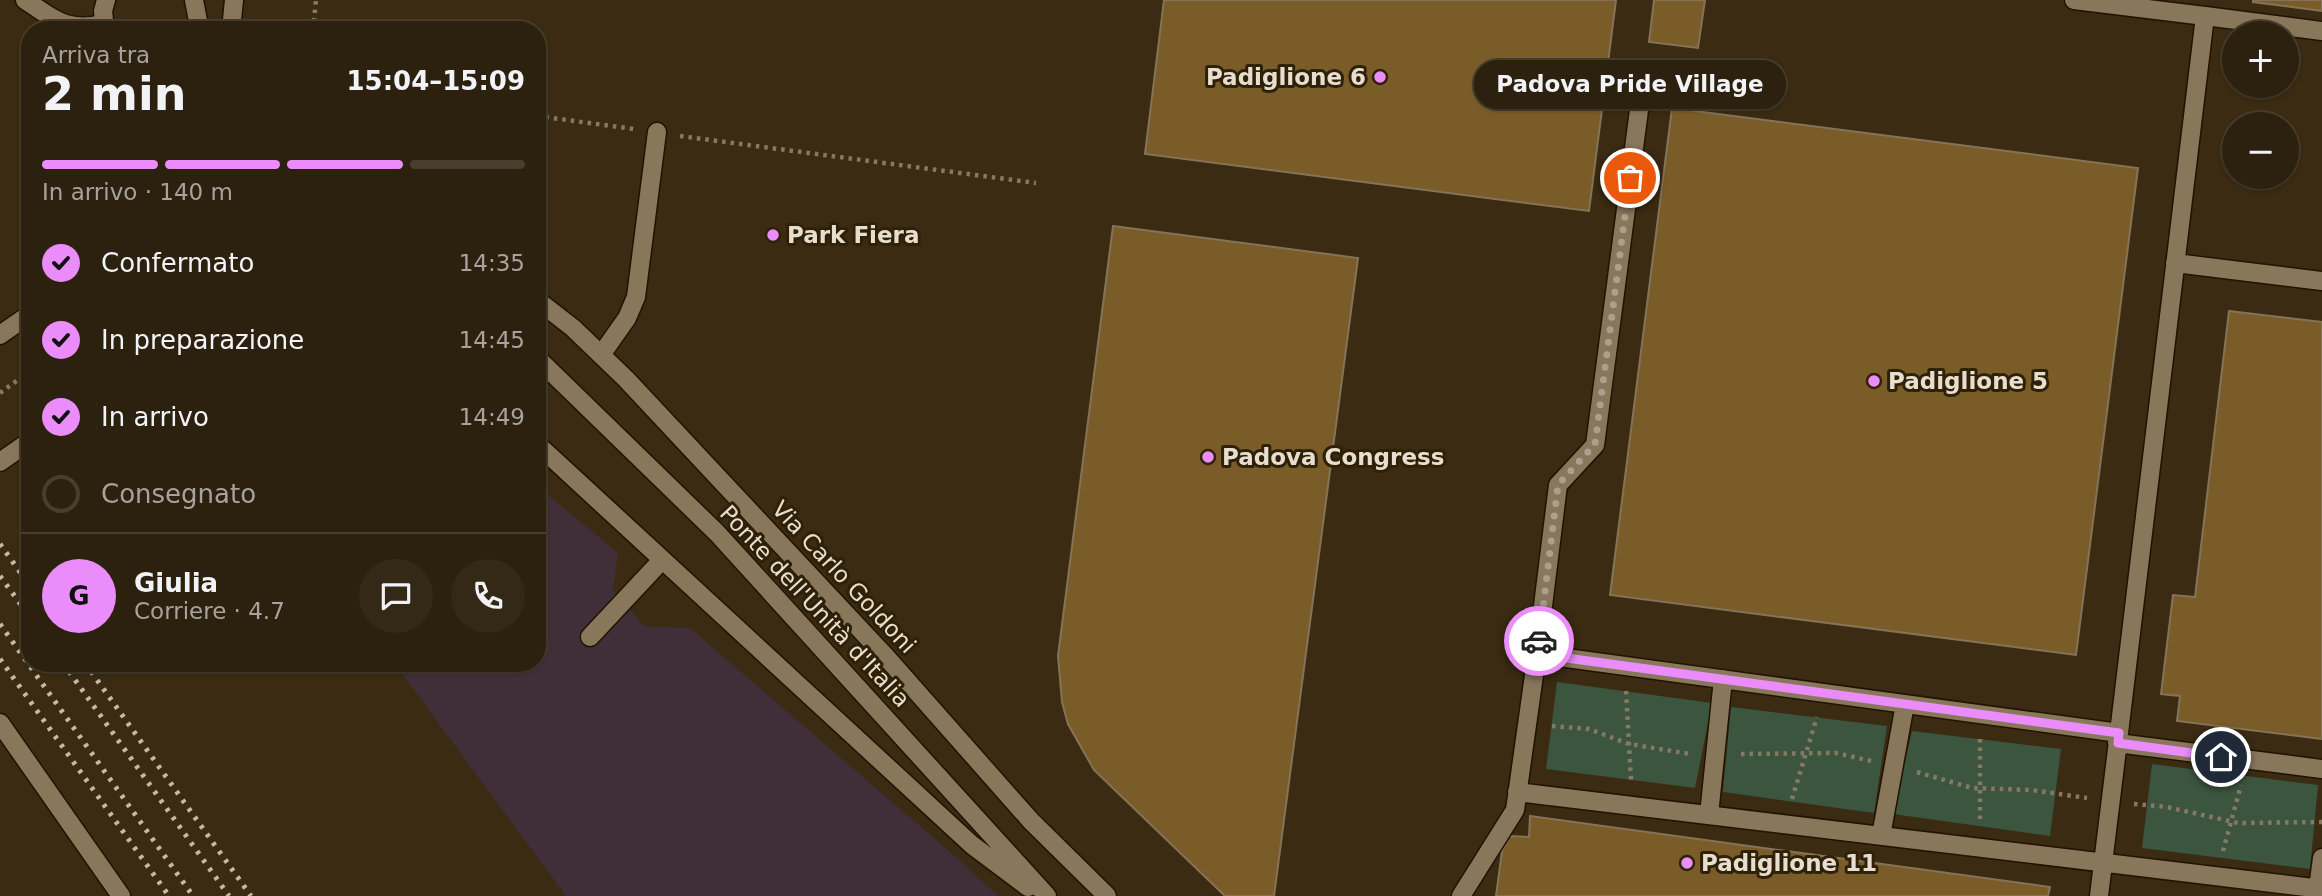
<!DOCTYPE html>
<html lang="it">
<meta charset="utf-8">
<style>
:root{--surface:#2c200e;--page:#342817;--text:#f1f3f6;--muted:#a6a39e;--line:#483e2e;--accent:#eb8cfb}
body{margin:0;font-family:"DejaVu Sans",sans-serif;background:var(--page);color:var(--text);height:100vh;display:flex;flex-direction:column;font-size:26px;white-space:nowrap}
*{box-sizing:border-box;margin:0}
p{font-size:23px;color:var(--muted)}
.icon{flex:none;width:38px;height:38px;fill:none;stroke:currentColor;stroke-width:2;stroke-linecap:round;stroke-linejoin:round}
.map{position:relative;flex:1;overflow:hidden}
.side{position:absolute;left:21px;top:21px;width:525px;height:651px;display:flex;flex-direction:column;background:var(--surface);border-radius:28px;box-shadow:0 2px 5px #0004,0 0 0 2px var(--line)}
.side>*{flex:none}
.controls{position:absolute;left:2222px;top:21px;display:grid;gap:14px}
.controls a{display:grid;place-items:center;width:77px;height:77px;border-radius:50%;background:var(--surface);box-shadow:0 2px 5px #0004,0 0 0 2px var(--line);font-size:35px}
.pin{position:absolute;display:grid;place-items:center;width:60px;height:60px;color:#fff;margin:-30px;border:4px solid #fff;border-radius:50%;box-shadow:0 2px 7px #0007}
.courier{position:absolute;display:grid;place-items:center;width:70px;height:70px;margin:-35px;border:5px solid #eb8cfb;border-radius:50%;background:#fff;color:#222;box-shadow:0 2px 9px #0007}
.bubble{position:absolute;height:49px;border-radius:24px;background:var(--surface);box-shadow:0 2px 5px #0004,0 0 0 2px var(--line);font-size:23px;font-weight:800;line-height:49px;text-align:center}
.headline em{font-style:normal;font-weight:800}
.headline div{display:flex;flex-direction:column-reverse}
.headline{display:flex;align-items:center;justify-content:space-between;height:119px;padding:0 21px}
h1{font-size:46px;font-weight:800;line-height:52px}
.bar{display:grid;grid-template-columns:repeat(4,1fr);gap:10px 7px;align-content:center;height:84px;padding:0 21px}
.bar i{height:9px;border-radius:5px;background:var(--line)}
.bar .selected{background:var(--accent)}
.bar p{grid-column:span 4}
.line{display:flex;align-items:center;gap:18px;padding:0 21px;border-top:2px solid var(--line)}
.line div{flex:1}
.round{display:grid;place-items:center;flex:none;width:74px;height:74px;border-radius:37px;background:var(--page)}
ol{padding:0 21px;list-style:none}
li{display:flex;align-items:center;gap:21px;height:77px}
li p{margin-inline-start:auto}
li .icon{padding:7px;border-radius:50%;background:var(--accent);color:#111;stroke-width:4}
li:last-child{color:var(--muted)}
li i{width:38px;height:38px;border:4px solid var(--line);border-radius:50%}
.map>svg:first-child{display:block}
</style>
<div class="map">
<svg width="2322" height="896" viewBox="0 0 2322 896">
<rect width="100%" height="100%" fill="#3a2b12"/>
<path fill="#402f39" d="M537,486L618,553L613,590L644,626L690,628L956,857L998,896H566L394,663H537Z"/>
<path fill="#3c553f" d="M1557,682L1712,703L1695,788L1546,769Z
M1731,707L1887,726L1874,813L1723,792Z
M1912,731L2061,749L2050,836L1893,814Z
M2152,764L2318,785L2310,869L2142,848Z"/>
<path fill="#7a5c28" stroke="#847358" stroke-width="2" d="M1164,0H1616L1589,211L1145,154Z
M1654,0H1705L1698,48L1649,42Z
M2253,0H2322V11L2253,2Z
M1672,108L2138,168L2076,655L1610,595Z
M1113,226L1358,258L1274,896H1225L1094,770L1068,724L1062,702L1058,656Z
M2229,311L2322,322V739L2177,721L2180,696L2161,694L2173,595L2195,597Z
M1530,816L2050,887L2048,896H1496L1502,851L1509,836L1529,837Z"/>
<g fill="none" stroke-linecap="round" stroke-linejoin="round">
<g stroke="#201300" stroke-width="21">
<path id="service" d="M2074,0L2205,16
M1644,72L1595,445L1558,485L1537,654L2119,733L2205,16L2322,31
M2175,263L2322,281
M601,355L627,318L636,297L657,132
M590,637L662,560
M2117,743L2322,769
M1517,792L2322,889
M1709,815L1723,679
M1881,836L1905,704
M2318,889L2322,858
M1461,896L1515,810L1537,654
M2099,896L2119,733"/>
</g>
<g stroke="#201300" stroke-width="21">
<path id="tertiary" d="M25,0C55,20 66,32 103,24
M194,0L198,21L196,30
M105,30L103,11L106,0
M231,30L234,0
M537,300L573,328L626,379L887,658L1031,821L1107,896
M0,335L30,314
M537,358L717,533L1047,896
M537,444L972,845L1028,887
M0,462L30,441"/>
</g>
<g stroke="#201300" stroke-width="21">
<path id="secondary" d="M0,723L121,896"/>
</g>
<path stroke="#867964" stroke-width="4.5" stroke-dasharray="3.5 5" stroke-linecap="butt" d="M313,30L316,0
M537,116L634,129
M680,136L1036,183
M0,393L30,371
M1626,691L1631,780
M1552,726L1589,729L1629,744L1690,754
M1980,739V824
M1741,754L1836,753L1871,761
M1917,772L1972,788L2031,790L2087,798
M1792,799L1817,717
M2134,804L2167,807L2238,823L2322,822
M2223,851L2241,785"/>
<use href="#service" stroke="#89775c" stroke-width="18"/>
<use href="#tertiary" stroke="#89775c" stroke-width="18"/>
<use href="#secondary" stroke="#89775c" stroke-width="18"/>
<path stroke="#c4b9a8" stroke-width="5" stroke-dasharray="3.5 7" stroke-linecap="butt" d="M0,544L30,586
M0,576L30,617
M0,624L193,896
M0,659L169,896
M63,663L229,896
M85,663L251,896"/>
</g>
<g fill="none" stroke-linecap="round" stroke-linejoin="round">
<path stroke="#ab9f8d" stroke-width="7" stroke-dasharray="0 12.6" d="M1539,641L1558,485L1595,444L1630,178"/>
<path stroke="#eb8cfb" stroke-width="9" d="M1539,641L1537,654L2119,733L2118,743L2221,757"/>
</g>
<g fill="#eb8cfb" stroke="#2f2107" stroke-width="2.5">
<circle cx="1380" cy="77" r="7"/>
<circle cx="773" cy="235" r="7"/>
<circle cx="1874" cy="381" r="7"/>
<circle cx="1208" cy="457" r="7"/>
<circle cx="1687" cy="863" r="7"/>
</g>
<g text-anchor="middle" stroke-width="6" stroke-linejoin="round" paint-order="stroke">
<g font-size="23" font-weight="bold" fill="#e8decf" stroke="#2f2107" text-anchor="start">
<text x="1366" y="85" text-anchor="end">Padiglione 6</text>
<text x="787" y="243">Park Fiera</text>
<text x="1888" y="389">Padiglione 5</text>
<text x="1222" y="465">Padova Congress</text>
<text x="1701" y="871">Padiglione 11</text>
</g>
<g font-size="23" fill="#e8decf" stroke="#2f2107">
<text transform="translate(844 577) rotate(47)" y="8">Via Carlo Goldoni</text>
<text transform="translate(815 606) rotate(47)" y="8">Ponte dell'Unità d'Italia</text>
</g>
</g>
</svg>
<div class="controls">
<a>+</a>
<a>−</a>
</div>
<div class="pin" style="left:1630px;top:178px;background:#ea580c"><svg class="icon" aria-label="bag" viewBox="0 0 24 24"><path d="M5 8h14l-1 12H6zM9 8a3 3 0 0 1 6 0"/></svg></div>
<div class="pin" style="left:2221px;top:757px;background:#1f2937"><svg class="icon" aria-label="home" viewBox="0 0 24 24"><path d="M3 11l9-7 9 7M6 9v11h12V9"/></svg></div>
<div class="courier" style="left:1539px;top:641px"><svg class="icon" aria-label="car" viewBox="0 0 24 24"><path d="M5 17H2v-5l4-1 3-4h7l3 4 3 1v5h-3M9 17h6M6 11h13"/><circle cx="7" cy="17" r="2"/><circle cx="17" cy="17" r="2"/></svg></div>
<div class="bubble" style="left:1474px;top:60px;width:312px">Padova Pride Village</div>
<section class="side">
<div class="headline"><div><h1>2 min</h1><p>Arriva tra</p></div><em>15:04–15:09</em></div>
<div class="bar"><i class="selected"></i><i class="selected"></i><i class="selected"></i><i></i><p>In arrivo · 140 m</p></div>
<ol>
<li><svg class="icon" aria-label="check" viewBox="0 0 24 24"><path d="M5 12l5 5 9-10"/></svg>Confermato<p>14:35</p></li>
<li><svg class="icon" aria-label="check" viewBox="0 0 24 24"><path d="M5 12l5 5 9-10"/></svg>In preparazione<p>14:45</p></li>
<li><svg class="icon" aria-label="check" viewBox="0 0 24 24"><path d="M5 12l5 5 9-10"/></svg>In arrivo<p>14:49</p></li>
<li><i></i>Consegnato</li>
</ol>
<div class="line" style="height:126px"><b class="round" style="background:var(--accent);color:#111">G</b><div><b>Giulia</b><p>Corriere · 4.7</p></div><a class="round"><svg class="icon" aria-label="chat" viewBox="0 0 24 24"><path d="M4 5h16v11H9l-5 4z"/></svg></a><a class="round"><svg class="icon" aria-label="phone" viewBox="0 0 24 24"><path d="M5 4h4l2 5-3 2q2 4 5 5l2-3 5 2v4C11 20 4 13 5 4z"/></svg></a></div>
</section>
</div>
